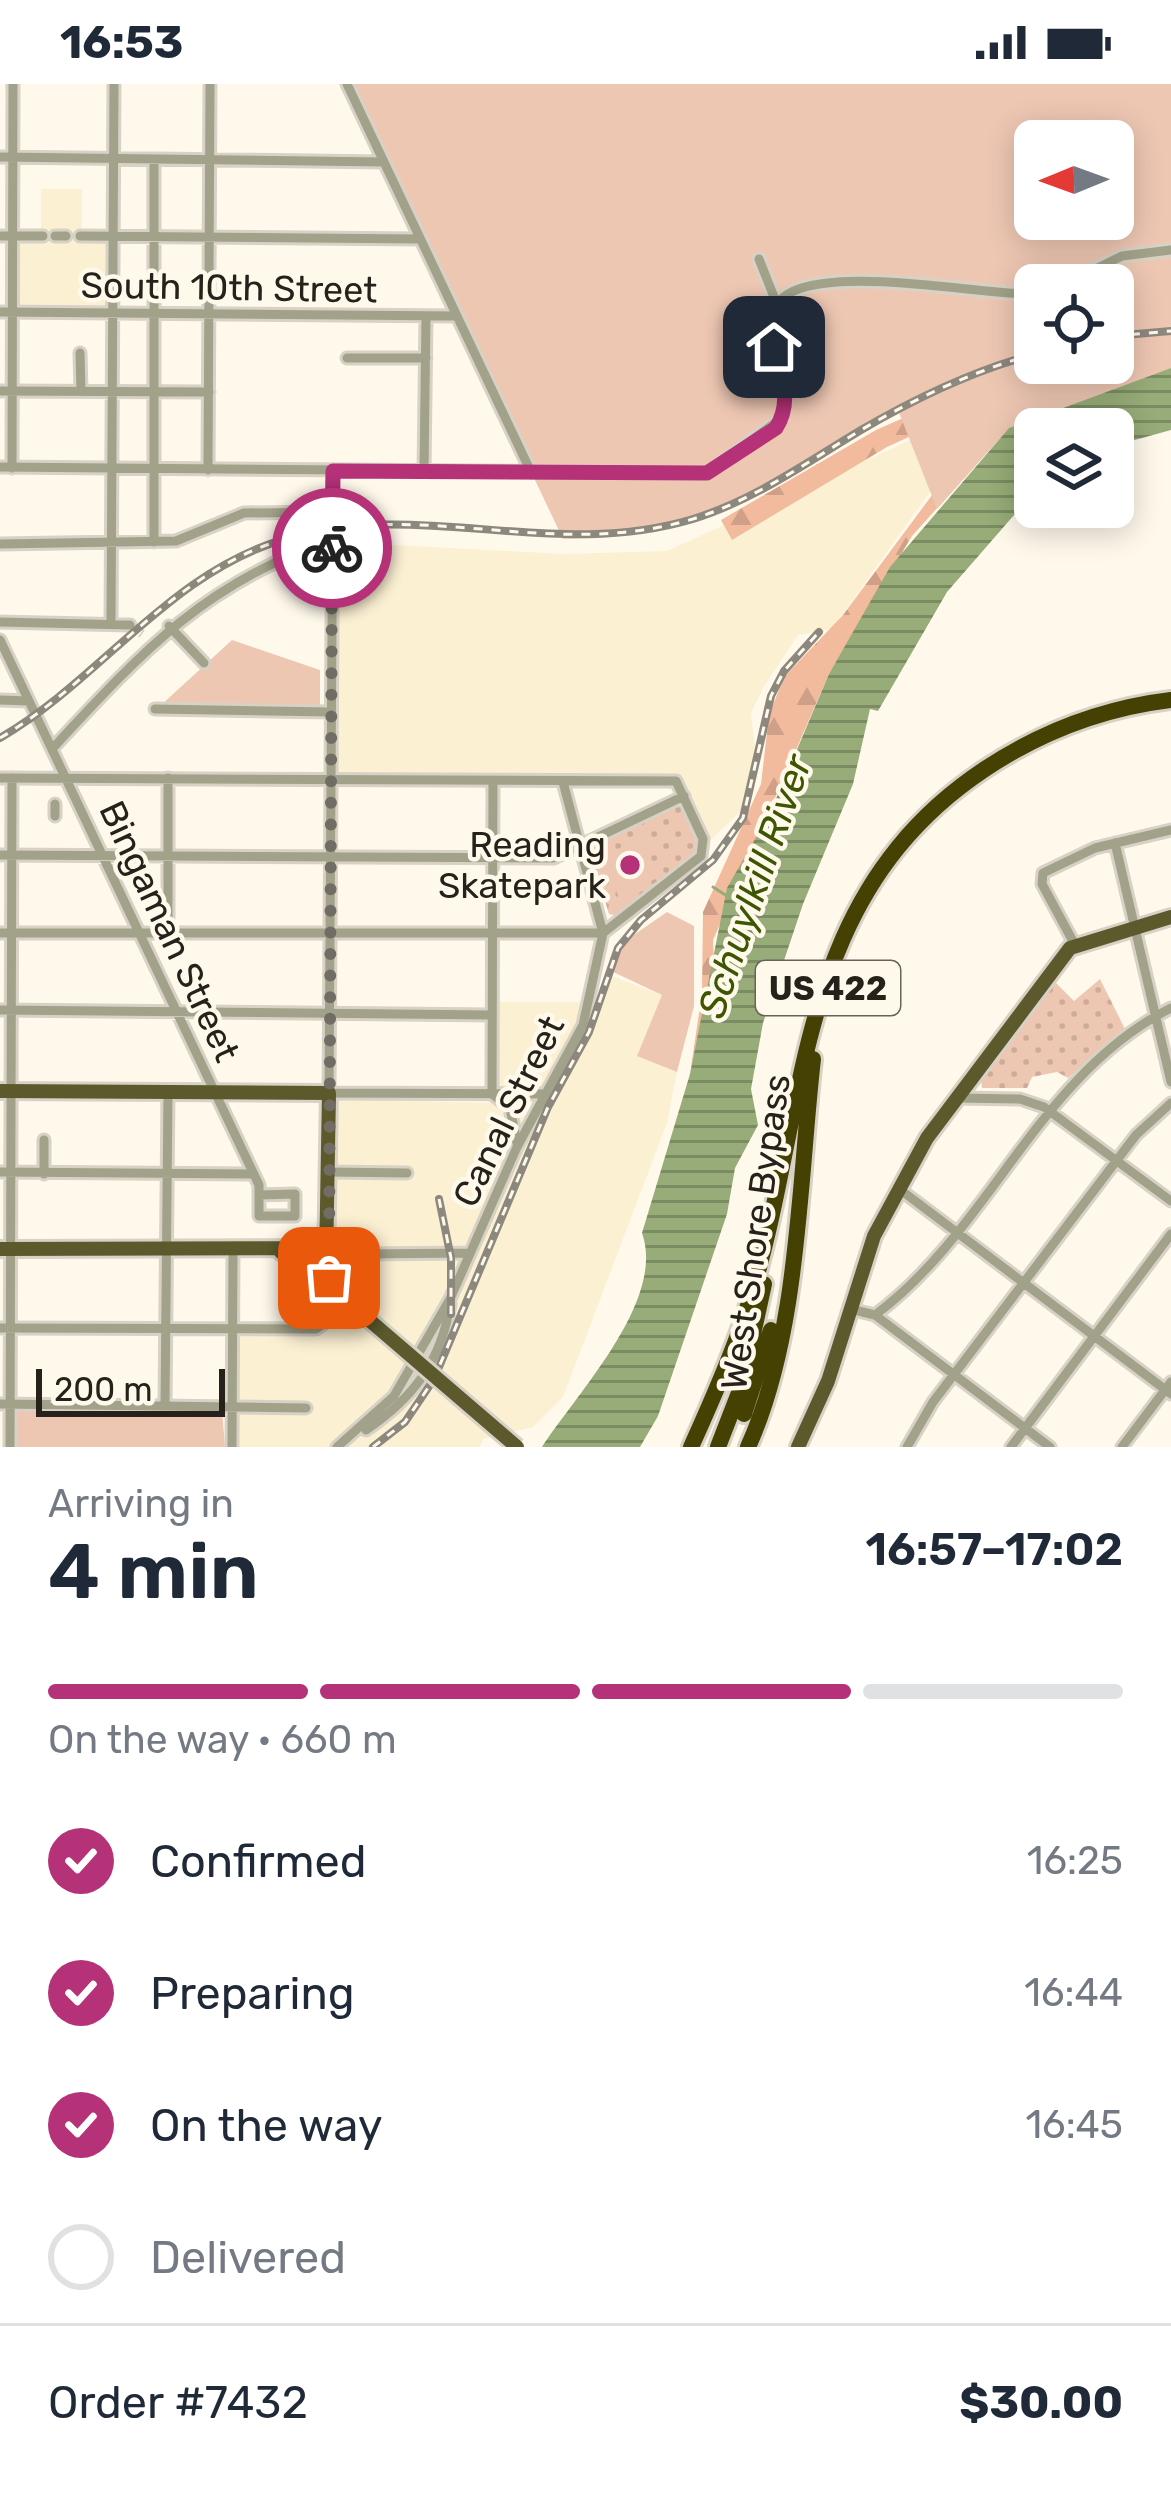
<!DOCTYPE html>
<meta charset="utf-8">
<style>
:root{--surface:#fff;--page:#f2f2f3;--text:#1f2937;--muted:#747a83;--line:#e0e1e3;--accent:#b53178}
body{margin:0;font-family:Rubik,sans-serif;background:var(--page);color:var(--text);height:100vh;display:flex;flex-direction:column;font-size:45px;white-space:nowrap}
*{box-sizing:border-box;margin:0}
p{font-size:39px;color:var(--muted)}
.icon{flex:none;width:66px;height:66px;fill:none;stroke:currentColor;stroke-width:2;stroke-linecap:round;stroke-linejoin:round}
.map{position:relative;height:1363px;overflow:hidden}
.drawer{display:flex;flex-direction:column;background:var(--surface);flex:1}
.drawer>*{flex:none}
.needle{width:78px;rotate:269deg}
.controls{position:absolute;left:1014px;top:36px;display:grid;gap:24px}
.controls a{display:grid;place-items:center;width:120px;height:120px;border-radius:18px;background:var(--surface);box-shadow:0 6px 30px #0003;font-size:60px}
.scale{position:absolute;left:36px;bottom:30px;width:189px;box-sizing:border-box;padding-left:12px;border:6px solid #26221b;border-top:0;font-size:33px;line-height:42px;white-space:nowrap;color:#26221b;-webkit-text-stroke:9px #fff9ec;paint-order:stroke}
.pin{position:absolute;display:grid;place-items:center;width:102px;height:102px;color:#fff;margin:-51px;border-radius:24px;box-shadow:0 6px 18px #0006}
.courier{position:absolute;display:grid;place-items:center;width:120px;height:120px;margin:-60px;border:9px solid #b53178;border-radius:50%;background:#fff;color:#222;box-shadow:0 3px 15px #0007}
.head em{font-style:normal;font-weight:600}
.head div{display:flex;flex-direction:column-reverse}
.head{display:flex;align-items:center;justify-content:space-between;height:204px;padding:0 48px}
h1{font-size:78px;font-weight:600;line-height:90px}
.bar{display:grid;grid-template-columns:repeat(4,1fr);gap:18px 12px;align-content:center;height:144px;padding:0 48px}
.bar i{height:15px;border-radius:9px;background:var(--line)}
.bar .current{background:var(--accent)}
.bar p{grid-column:span 4}
.line{display:flex;align-items:center;gap:30px;padding:0 48px;border-top:3px solid var(--line)}
.line div{flex:1}
ol{padding:0 48px;list-style:none}
li{display:flex;align-items:center;gap:36px;height:132px}
li p{margin-inline-start:auto}
li .icon{padding:12px;border-radius:50%;background:var(--accent);color:#fff;stroke-width:4}
li:last-child{color:var(--muted)}
li i{width:66px;height:66px;border:6px solid var(--line);border-radius:50%}
.status{display:flex;justify-content:space-between;align-items:center;height:84px;padding:0 60px;background:var(--surface);direction:ltr}
.status svg{height:33px;fill:currentColor}
.map>svg:first-child{display:block}
</style>
<div class="status"><b>16:53</b><svg viewBox="0 0 49 12"><path d="M0 12V9h3v3zM5 12V6h3v6zM10 12V3h3v9zM15 12V0h3v12zM26 1h20v11H26zM47 4h2v5h-2z"/></svg></div>
<div class="map">
<svg width="1171" height="1363" viewBox="0 0 1171 1363">
<defs>
<pattern id="grass-dots" width="8" height="8" patternUnits="userSpaceOnUse" patternTransform="scale(3)"><rect width="8" height="8" fill="#eec7b3"/><path d="M2 2h.1M6 6h.1" fill="none" stroke="#ccab99" stroke-width="1.8" stroke-linecap="round"/></pattern>
<pattern id="forest-firs" width="22" height="20" patternUnits="userSpaceOnUse" patternTransform="scale(3)"><rect width="22" height="20" fill="#f2bb9d"/><path d="M5 1l3.5 6h-7zM16 11l3.5 6h-7z" fill="#cfa087"/></pattern>
<pattern id="water-rules" width="6" height="5" patternUnits="userSpaceOnUse" patternTransform="scale(3)"><rect width="6" height="5" fill="#97ac78"/><path d="M0 2.5h6" fill="none" stroke="#7b8c62"/></pattern>
</defs>
<rect width="100%" height="100%" fill="#fff9ec"/>
<path fill="#fcf0d3" d="M41,105H82V155H109V225H13V154L41,153Z
M928,348L947,384L832,545L798,551L763,604L751,629L755,665L749,719L711,756L680,694L669,691H337L338,458L564,470L667,467Z
M612,892L662,911L638,972L677,988L667,1039L563,1313L533,1343L483,1355L480,1363H236L237,1248L324,1247L357,1216L339,1199L331,1181L336,1015L498,1019L497,918H579L601,924Z"/>
<path fill="url(#grass-dots)" d="M680,719L696,754L695,770L618,832L609,830L588,762Z
M1100,895L1125,945L1068,994L1057,988L1032,993L1027,1004H982L981,996L1055,898L1074,917Z"/>
<path fill="url(#forest-firs)" d="M1113,279L1171,284L1009,344L912,452L829,590L713,856L714,878L690,990L702,909L703,828L761,700L769,631L784,593L843,531L967,364L961,329L887,363L732,456L721,436L876,346L944,316Z"/>
<path fill="#eec7b3" fill-rule="evenodd" d="M347,0H1171V284L1009,344L937,425L898,326C779,390 707,451 563,455ZM1035,57H1113V135H1035ZM1035,201H1113V279H1035Z
M232,556L320,586V625L160,622Z
M643,753L657,793L620,818L605,771Z
M667,828L694,842V922L677,988L637,972L662,911L611,887L625,857Z
M15,1325L222,1326L225,1363H15Z"/>
<path fill="url(#water-rules)" d="M1171,284V346L1113,362V345H1035V407L947,508L878,627L870,625L853,700L803,820L763,939L751,1005L758,1041L735,1084L727,1130L658,1332L640,1363H542C578,1308 666,1216 642,1149L690,990L727,804L770,729L829,590L890,483L1009,344Z"/>
<g fill="none" stroke-linecap="round" stroke-linejoin="round">
<path stroke="#97ac78" stroke-width="3" d="M713,803L727,812"/>
<path stroke="#d4cec2" stroke-width="9" stroke-dasharray="9 4.5" stroke-linecap="butt" d="M130,541L142,550"/>
<g stroke="#d8d2c6" stroke-width="15">
<path id="minor" d="M347,0L531,388
M0,73L384,78
M0,152H43
M55,152H66
M80,152L420,155
M759,175L776,218
M1063,201L1122,172L1171,166
M0,228L457,232
M80,269L81,307
M347,274H426
M0,307L209,308
M0,383L707,389L782,334C795,298 762,262 775,225C793,171 988,213 1035,210
M12,384L13,0
M208,386L210,0
M333,387L329,1009L544,1010
M424,387L426,232
M154,458V75
M0,460L176,457L244,429L333,428
M0,538L130,541
M111,538L114,0
M169,542L204,579
M0,556L259,1101V1132H295V1110L259,1111
M0,616L29,617
M155,625L331,628
M52,665C140,570 206,497 332,456
M0,694L676,697L703,755L701,772L603,849
M493,697L492,1010L510,1024L517,1059
M55,732V720
M1115,759L1171,998
M0,771L554,774L684,712
M0,849H603
M168,850V694
M1075,861L1042,800L1043,789L1095,764L1171,746
M0,926L492,931
M957,1014L1020,1015L1044,1023L1171,1117
M44,1056V1090
M0,1088L250,1090
M329,1088L407,1089
M898,1104L1171,1310
M362,1170L469,1169
M850,1225L875,1231L1050,1363
M875,1231C990,1146 1039,990 1171,924
M0,1244L316,1245L336,1231
M0,1320L306,1324
M165,1321L168,1008
M366,1346C412,1315 442,1277 450,1220
M10,1363L12,694
M232,1363L233,1167
M337,1363L394,1312L450,1215L517,1063L583,941L603,849L563,698
M907,1363L933,1318L1136,1051L1171,1019
M1011,1363L1171,1150
M1122,1363L1171,1298"/>
</g>
<g stroke="#d8d2c6" stroke-width="20">
<path id="major" d="M0,1007L329,1009L326,1177L336,1208
M0,1165L326,1164
M281,1168L331,1204
M798,1363L828,1297L874,1152L927,1054L1070,864L1171,833"/>
</g>
<g stroke="#d8d2c6" stroke-width="22">
<path id="highway" d="M744,1330L771,1246
M691,1363C711,1319 731,1274 746,1228C811,1028 788,816 985,685C1041,648 1104,624 1171,616
M718,1363L742,1301L764,1200
M748,1363C799,1251 799,1097 813,975"/>
</g>
<use href="#minor" stroke="#a2a28a" stroke-width="9"/>
<use href="#major" stroke="#5c5a2d" stroke-width="14"/>
<use href="#highway" stroke="#444103" stroke-width="16"/>
<g stroke="#8d887e" stroke-width="8">
<path id="rail" d="M1113,252L1171,247
M0,654C103,594 169,488 288,454C424,415 553,477 693,435C754,416 806,379 861,346C914,315 975,286 1035,270
M439,1115L451,1174V1230
M373,1363L405,1338L434,1295L548,1023L589,948L618,864L641,836L713,776L743,734L771,612L784,587L819,548"/>
</g>
<use href="#rail" stroke="#fff9ec" stroke-width="3" stroke-dasharray="9" stroke-linecap="butt"/>
<g stroke="#d8d2c6" stroke-width="20" stroke-linecap="butt">
<path id="major-bridge" d="M340,1211L517,1363"/>
</g>
<use href="#major-bridge" stroke="#5c5a2d" stroke-width="14"/>
</g>
<g fill="none" stroke-linecap="round" stroke-linejoin="round">
<path stroke="#726d64" stroke-width="12" stroke-dasharray="0 21.6" d="M329,1194L332,464"/>
<path stroke="#b53178" stroke-width="15" d="M332,464L333,387L707,389L776,344C793,317 781,292 774,263"/>
</g>
<circle fill="#b53178" stroke="#fff9ec" stroke-width="4.5" cx="630" cy="781" r="12"/>
<g text-anchor="middle" stroke-width="9" stroke-linejoin="round" paint-order="stroke">
<rect fill="#fff9ec" stroke="#67625a" stroke-width="3" x="756" y="877" width="144" height="54" rx="9"/>
<g font-size="33" font-weight="bold" fill="#26221b">
<text x="828" y="916">US 422</text>
</g>
<g font-size="36" fill="#26221b" stroke="#fff9ec">
<text transform="translate(229 203) rotate(1)" y="13">South 10th Street</text>
<text transform="translate(170 847) rotate(65)" y="13">Bingaman Street</text>
<text transform="translate(508 1027) rotate(-64)" y="13">Canal Street</text>
<text transform="translate(755 1148) rotate(-82)" y="13">West Shore Bypass</text>
</g>
<g font-size="36" fill="#26221b" stroke="#fff9ec" text-anchor="end">
<text x="606" y="773">Reading<tspan x="606" dy="41">Skatepark</tspan></text>
</g>
<g font-size="39" font-style="italic" fill="#3e5601" stroke="#fff9ec">
<text transform="translate(754 802) rotate(-71)" y="14">Schuylkill River</text>
</g>
</g>
</svg>
<div class="controls">
<a><svg class="needle" viewBox="-14 -14 28 28"><path d="M0-13l5 13h-10z" fill="#e53935"/><path d="M0 13l5-13h-10z" fill="#747a83"/></svg></a>
<a><svg class="icon" aria-label="locate" viewBox="0 0 24 24"><circle cx="12" cy="12" r="6"/><path d="M12 2v4M12 18v4M2 12h4M18 12h4"/></svg></a>
<a><svg class="icon" aria-label="layers" viewBox="0 0 24 24"><path d="M12 4l9 5-9 5-9-5zM3 14l9 5 9-5"/></svg></a>
</div>
<div class="scale">200 m</div>
<div class="pin" style="left:329px;top:1194px;background:#ea580c"><svg class="icon" aria-label="bag" viewBox="0 0 24 24"><path d="M5 8h14l-1 12H6zM9 8a3 3 0 0 1 6 0"/></svg></div>
<div class="pin" style="left:774px;top:263px;background:#1f2937"><svg class="icon" aria-label="home" viewBox="0 0 24 24"><path d="M3 11l9-7 9 7M6 9v11h12V9"/></svg></div>
<div class="courier" style="left:332px;top:464px"><svg class="icon" aria-label="bike" viewBox="0 0 24 24"><circle cx="6" cy="16" r="4"/><circle cx="18" cy="16" r="4"/><path d="M6 16l4-8h5l3 8M10 8l3 8H6M13 5h3"/></svg></div>
</div>
<section class="drawer">
<div class="head"><div><h1>4 min</h1><p>Arriving in</p></div><em>16:57–17:02</em></div>
<div class="bar"><i class="current"></i><i class="current"></i><i class="current"></i><i></i><p>On the way · 660 m</p></div>
<ol>
<li><svg class="icon" aria-label="check" viewBox="0 0 24 24"><path d="M5 12l5 5 9-10"/></svg>Confirmed<p>16:25</p></li>
<li><svg class="icon" aria-label="check" viewBox="0 0 24 24"><path d="M5 12l5 5 9-10"/></svg>Preparing<p>16:44</p></li>
<li><svg class="icon" aria-label="check" viewBox="0 0 24 24"><path d="M5 12l5 5 9-10"/></svg>On the way<p>16:45</p></li>
<li><i></i>Delivered</li>
</ol>
<div class="line" style="height:156px"><div>Order #7432</div><b>$30.00</b></div>
</section>
